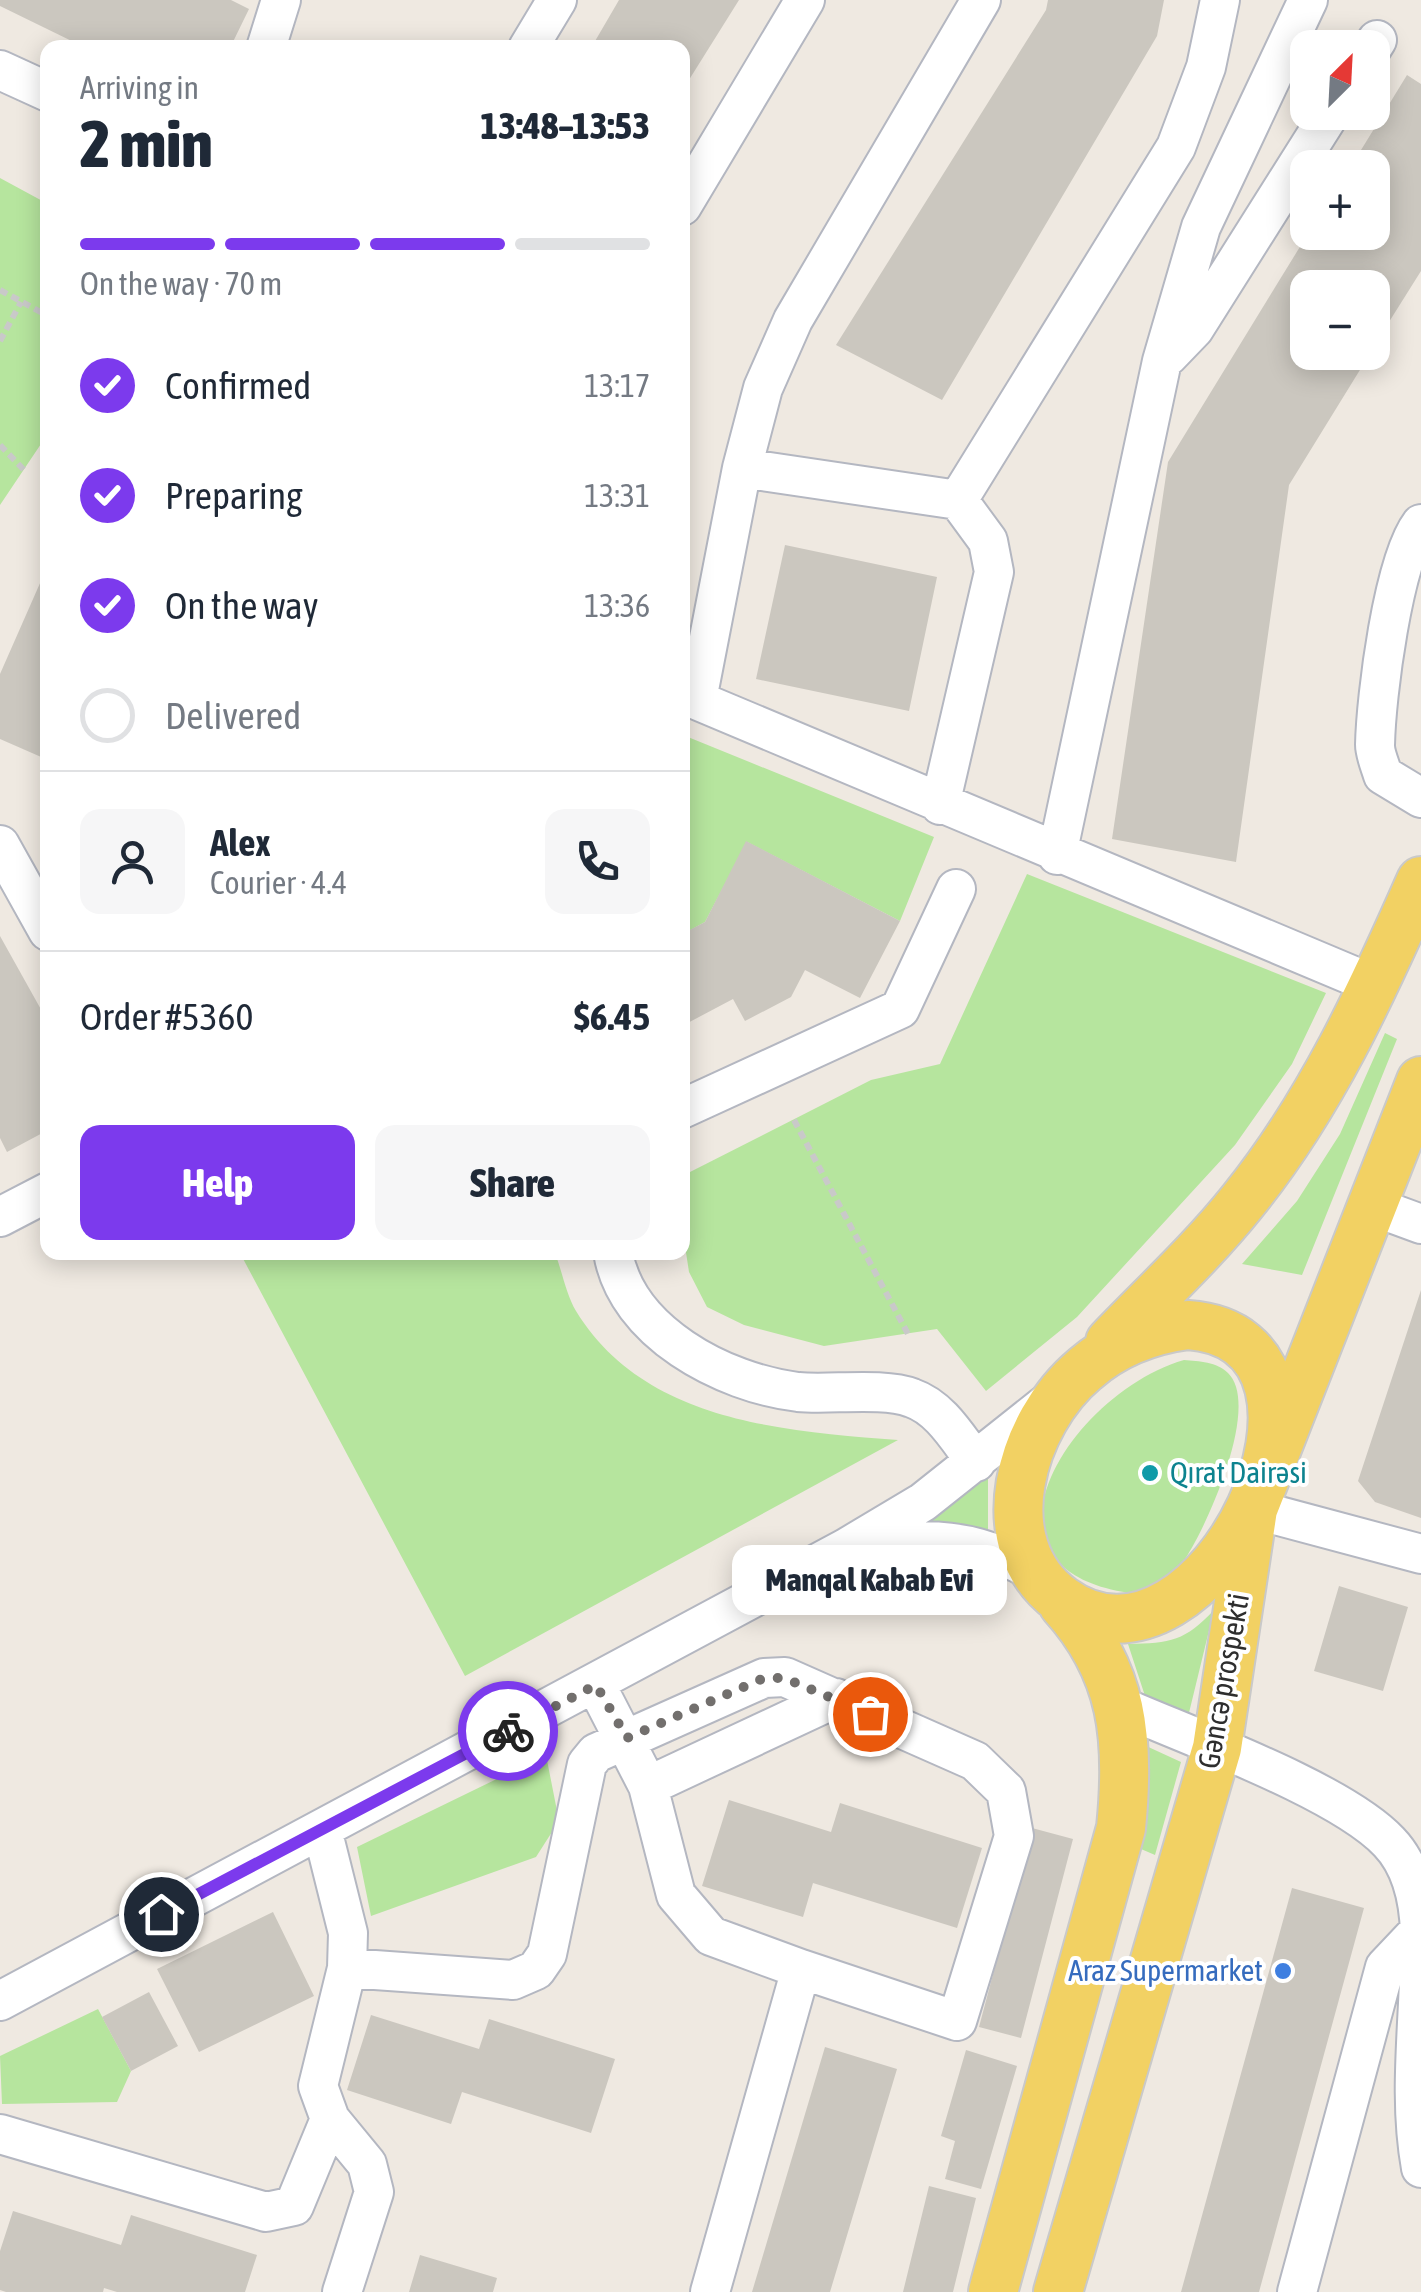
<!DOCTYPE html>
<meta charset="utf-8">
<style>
:root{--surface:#fff;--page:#f6f6f7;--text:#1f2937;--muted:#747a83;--line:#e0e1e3;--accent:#7c3aed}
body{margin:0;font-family:"Asap Condensed",sans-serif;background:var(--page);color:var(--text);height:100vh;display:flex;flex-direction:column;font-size:38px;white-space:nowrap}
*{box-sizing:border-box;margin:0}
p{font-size:32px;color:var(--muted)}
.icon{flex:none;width:55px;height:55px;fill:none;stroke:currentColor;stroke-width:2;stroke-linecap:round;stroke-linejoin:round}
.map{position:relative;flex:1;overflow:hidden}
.sheet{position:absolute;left:40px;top:40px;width:650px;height:1220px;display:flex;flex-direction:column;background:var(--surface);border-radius:20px;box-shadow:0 5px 25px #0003}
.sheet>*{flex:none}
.needle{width:65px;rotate:24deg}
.fabs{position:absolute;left:1290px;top:30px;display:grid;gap:20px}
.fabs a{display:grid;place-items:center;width:100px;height:100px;border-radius:20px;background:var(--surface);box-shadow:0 5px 25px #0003;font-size:50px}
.pin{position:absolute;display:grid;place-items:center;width:85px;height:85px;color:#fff;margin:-42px;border:5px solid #fff;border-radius:50%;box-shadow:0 2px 10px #0007}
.courier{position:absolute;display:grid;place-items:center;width:100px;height:100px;margin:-50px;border:8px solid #7c3aed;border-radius:50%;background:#fff;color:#222;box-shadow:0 2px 12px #0007}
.bubble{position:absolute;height:70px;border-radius:20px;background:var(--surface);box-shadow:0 5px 25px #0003;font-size:32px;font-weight:800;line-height:70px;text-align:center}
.head em{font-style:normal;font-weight:800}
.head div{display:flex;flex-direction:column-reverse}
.head{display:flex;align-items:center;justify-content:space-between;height:170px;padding:0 40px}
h1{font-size:65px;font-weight:800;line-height:75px}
.bar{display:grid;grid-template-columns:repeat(4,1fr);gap:15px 10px;align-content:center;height:120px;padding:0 40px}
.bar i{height:12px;border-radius:8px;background:var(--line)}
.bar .on{background:var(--accent)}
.bar p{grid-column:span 4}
.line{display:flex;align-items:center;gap:25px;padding:0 40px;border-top:2px solid var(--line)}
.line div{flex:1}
.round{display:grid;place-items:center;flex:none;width:105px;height:105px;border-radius:20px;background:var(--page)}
ol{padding:0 40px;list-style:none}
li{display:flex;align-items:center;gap:30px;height:110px}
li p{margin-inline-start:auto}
li .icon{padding:10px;border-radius:50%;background:var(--accent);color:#fff;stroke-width:4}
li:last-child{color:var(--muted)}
li i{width:55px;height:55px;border:5px solid var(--line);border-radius:50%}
.button{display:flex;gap:20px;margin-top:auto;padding:20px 40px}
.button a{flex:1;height:115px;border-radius:20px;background:var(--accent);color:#fff;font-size:40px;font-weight:800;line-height:115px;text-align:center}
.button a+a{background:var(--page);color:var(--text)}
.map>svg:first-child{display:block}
</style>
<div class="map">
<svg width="1421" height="2292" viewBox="0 0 1421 2292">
<rect width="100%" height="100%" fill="#efe9e1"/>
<path fill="#b6e59e" d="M0,178L48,204L47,435L0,505Z
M683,735L934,837L900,921L747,842L705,922L683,934Z
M1027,874L1326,993L1292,1064L1235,1145L1077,1317L986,1391L937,1329L824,1346L744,1325L707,1307L689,1272L683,1233V1189L690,1172L871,1080L940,1064Z
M1385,1033L1397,1039L1302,1275L1242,1264L1297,1201L1340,1134Z
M240,1253H555C562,1271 566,1294 576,1311C644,1422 783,1431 898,1440L465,1676Z
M1184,1360C1199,1361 1217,1362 1228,1373C1261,1405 1208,1523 1187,1556C1178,1571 1161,1583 1148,1595C951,1580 1067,1394 1184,1360Z
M988,1475V1531L921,1521Z
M1214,1610L1187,1721L1146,1699L1128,1644C1171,1643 1185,1641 1214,1610Z
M1144,1745L1181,1762L1155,1855L1141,1849Z
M546,1755L559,1821L536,1857L371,1916L357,1847Z
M98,2009L131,2071L117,2102L2,2104L0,2056Z"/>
<path fill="#cbc7bf" d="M0,0H231L249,9L230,48H86L0,6Z
M619,0H739L682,91V48H591Z
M1048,0H1164L1157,36L942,400L836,345L1046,10Z
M1407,75L1421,84V271L1372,349V288H1308V352H1371L1289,485L1236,862L1112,839L1168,462L1309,232H1372V168H1350Z
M785,545L937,577L909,711L756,679Z
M48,565V760L0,739V674Z
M746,841L900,921L860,998L805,970L791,997L745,1021L733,999L682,1026V934L705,922Z
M0,936L48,1022V1130L7,1152L0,1138Z
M1421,1290V1518L1375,1502L1358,1481Z
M1339,1586L1408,1607L1383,1691L1314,1671Z
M729,1800L831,1832L840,1803L982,1848L957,1928L813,1883L803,1917L702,1886Z
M1032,1828L1073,1839L1021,2038L979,2027Z
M1292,1888L1364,1908L1259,2292H1181Z
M273,1912L314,1996L199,2052L157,1969Z
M149,1992L178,2046L131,2071L102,2017Z
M371,2015L479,2049L489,2019L615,2059L591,2133L462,2092L451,2124L347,2090Z
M825,2047L897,2069L830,2292H752Z
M966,2050L1017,2066L981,2189L945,2179L955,2141L941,2136Z
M929,2186L976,2198L953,2292H903Z
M13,2211L121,2245L131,2215L257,2255L245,2292H117L104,2288L103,2292H6L0,2290V2251Z
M420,2255L497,2278L493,2292H409Z"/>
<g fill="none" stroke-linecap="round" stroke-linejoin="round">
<g stroke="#b4b7c1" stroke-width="42">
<path id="minor" d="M266,48L281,0
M528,48L557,0
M1372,48L1377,40
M0,70L48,92
M682,206L805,0
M1168,356L1194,329L1331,112
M742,468L958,500
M1421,524C1393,561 1376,696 1375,745C1375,754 1380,765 1383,775L1421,798
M682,694L1375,985
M697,700L742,468L763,388L793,320L981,0
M940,805L994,572L988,541L958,500L1176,147L1206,67L1220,0
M0,845L48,931
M1057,855L1162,361L1201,227L1308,0
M682,1109L900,1009L956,889
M1372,1206L1421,1224
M0,1217L48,1192
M613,1252C626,1332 723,1383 798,1392C830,1395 883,1387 912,1398C941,1408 958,1439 976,1462
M1253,1509L1421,1554
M863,1546C931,1538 970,1537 1032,1570
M596,1685L648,1786L676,1895L711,1936L801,1969L710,2292
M1118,1705C1188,1736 1340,1790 1389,1842C1412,1866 1419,1900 1420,1933C1421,2011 1407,2091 1421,2168
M648,1786L836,1698
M322,1829L348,1933L347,1968L318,2086L330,2119L367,2164L374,2192L342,2292
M347,1968L513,1980L536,1970L547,1954L587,1764L596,1753L764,1678L785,1677L975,1761L1006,1791L1014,1836L957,2021L801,1969
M0,2001L846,1548L923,1502L1050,1401
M0,2134L266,2212L294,2206L330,2119
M1297,2292L1385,1967L1420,1930"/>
</g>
<g stroke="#c9c9c9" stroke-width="52">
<path id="major" d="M1188,1325C1379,1338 1207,1705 1062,1600C985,1544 1021,1422 1085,1369C1115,1343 1149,1330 1188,1325Z
M1110,1342C1154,1296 1202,1252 1242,1202C1320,1106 1372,992 1421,881
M993,2292L1121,1828C1130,1740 1124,1671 1063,1604
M1058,2292L1217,1748L1253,1509L1421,1081"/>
</g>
<path stroke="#c9c9c9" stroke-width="6" stroke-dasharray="8 5" stroke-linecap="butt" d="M0,290L48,316
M0,341L21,302
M0,445L24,470
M794,1120L908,1334"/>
<use href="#minor" stroke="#fff" stroke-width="38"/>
<use href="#major" stroke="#f2d163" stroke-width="48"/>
</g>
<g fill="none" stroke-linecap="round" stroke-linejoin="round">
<path stroke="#726f6d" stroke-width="10" stroke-dasharray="0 18" d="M508,1731L596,1685L627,1738L764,1678H784L870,1714"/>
<path stroke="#7c3aed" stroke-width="12" d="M161,1914L508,1731"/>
</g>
<circle fill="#0f9aa8" stroke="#fff" stroke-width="4" cx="1150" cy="1473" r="10"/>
<circle fill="#3f7fe0" stroke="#fff" stroke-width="4" cx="1283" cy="1971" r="10"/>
<g text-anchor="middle" stroke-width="8" stroke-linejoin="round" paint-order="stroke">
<g font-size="30" fill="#0d838f" stroke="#fff" text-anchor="start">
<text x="1170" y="1483">Qırat Dairəsi</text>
</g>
<g font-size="30" fill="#2e2e2e" stroke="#fff">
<text transform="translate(1224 1681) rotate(-80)" y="10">Gəncə prospekti</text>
</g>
<g font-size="30" fill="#366cbe" stroke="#fff" text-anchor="end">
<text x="1263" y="1981">Araz Supermarket</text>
</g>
</g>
</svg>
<div class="fabs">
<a><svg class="needle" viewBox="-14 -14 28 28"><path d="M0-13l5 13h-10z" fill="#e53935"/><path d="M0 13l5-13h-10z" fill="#747a83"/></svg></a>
<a>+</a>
<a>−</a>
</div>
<div class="pin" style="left:870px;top:1714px;background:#ea580c"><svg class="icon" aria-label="bag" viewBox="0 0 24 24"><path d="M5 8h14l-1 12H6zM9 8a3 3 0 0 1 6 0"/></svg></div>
<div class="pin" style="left:161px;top:1914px;background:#1f2937"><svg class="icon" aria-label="home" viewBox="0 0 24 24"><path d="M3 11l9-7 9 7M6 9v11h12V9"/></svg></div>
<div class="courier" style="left:508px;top:1731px"><svg class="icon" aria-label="bike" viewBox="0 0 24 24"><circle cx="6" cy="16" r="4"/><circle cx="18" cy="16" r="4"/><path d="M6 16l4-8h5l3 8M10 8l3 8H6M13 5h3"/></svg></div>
<div class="bubble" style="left:732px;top:1545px;width:275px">Manqal Kabab Evi</div>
<section class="sheet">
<div class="head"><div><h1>2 min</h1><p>Arriving in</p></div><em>13:48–13:53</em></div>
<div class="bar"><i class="on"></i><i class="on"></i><i class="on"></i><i></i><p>On the way · 70 m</p></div>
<ol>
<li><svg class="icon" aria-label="check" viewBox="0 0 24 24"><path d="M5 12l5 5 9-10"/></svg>Confirmed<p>13:17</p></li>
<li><svg class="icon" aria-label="check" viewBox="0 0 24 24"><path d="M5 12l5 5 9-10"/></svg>Preparing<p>13:31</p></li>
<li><svg class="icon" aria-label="check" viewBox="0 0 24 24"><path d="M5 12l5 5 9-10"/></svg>On the way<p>13:36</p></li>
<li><i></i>Delivered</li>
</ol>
<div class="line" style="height:180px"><a class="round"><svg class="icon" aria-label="person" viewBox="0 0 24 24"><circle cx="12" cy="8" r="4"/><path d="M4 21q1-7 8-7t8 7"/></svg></a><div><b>Alex</b><p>Courier · 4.4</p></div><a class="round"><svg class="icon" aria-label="phone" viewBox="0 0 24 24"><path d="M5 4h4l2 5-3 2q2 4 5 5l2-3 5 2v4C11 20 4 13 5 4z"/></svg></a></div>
<div class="line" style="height:130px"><div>Order #5360</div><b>$6.45</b></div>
<div class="button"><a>Help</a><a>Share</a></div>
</section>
</div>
